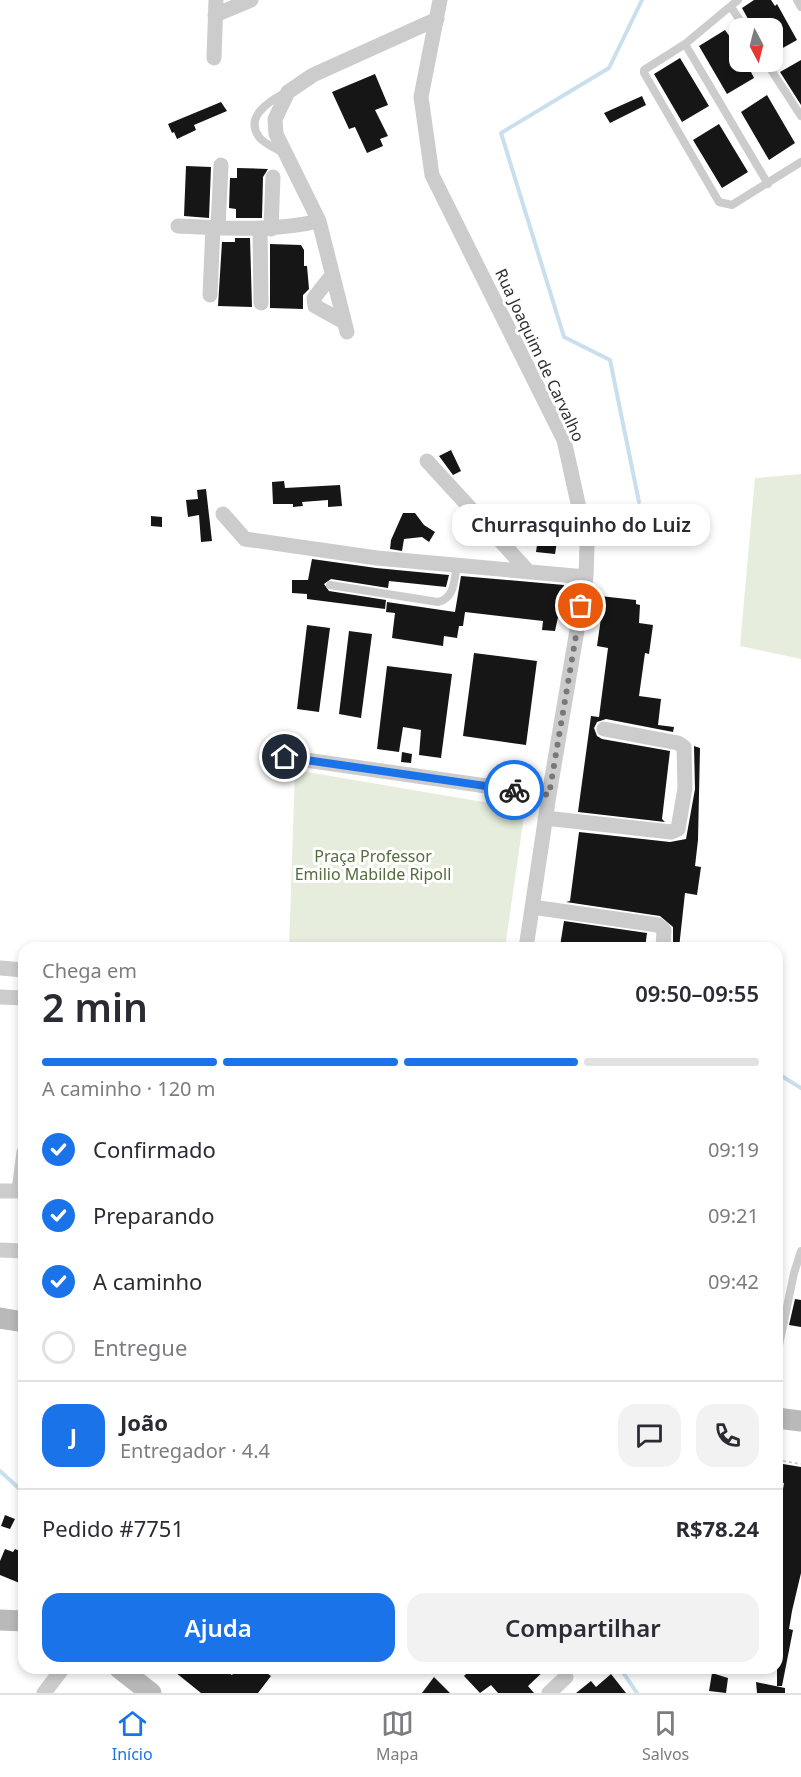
<!DOCTYPE html>
<html lang="pt">
<meta charset="utf-8">
<style>
:root{--surface:#fff;--page:#f2f2f3;--text:#2b2b33;--muted:#7c7c81;--line:#e1e1e2;--accent:#1a73e8}
body{margin:0;font-family:"Noto Sans",sans-serif;background:var(--page);color:var(--text);height:100vh;display:flex;flex-direction:column;font-size:22px;white-space:nowrap}
*{box-sizing:border-box;margin:0}
p{font-size:20px;color:var(--muted)}
.icon{flex:none;width:33px;height:33px;fill:none;stroke:currentColor;stroke-width:2;stroke-linecap:round;stroke-linejoin:round}
.map{position:relative;flex:1;overflow:hidden}
.sheet{position:absolute;left:18px;top:942px;width:765px;height:732px;display:flex;flex-direction:column;background:var(--surface);border-radius:18px;box-shadow:0 3px 9px #0003}
.sheet>*{flex:none}
.needle{width:39px;rotate:173deg}
.tools{position:absolute;left:729px;top:18px;display:grid;gap:12px}
.tools a{display:grid;place-items:center;width:54px;height:54px;border-radius:12px;background:var(--surface);box-shadow:0 3px 9px #0003;font-size:30px}
.pin{position:absolute;display:grid;place-items:center;width:51px;height:51px;color:#fff;margin:-26px;border:3px solid #fff;border-radius:50%;box-shadow:0 2px 6px #0007}
.courier{position:absolute;display:grid;place-items:center;width:60px;height:60px;margin:-30px;border:4px solid #1a73e8;border-radius:50%;background:#fff;color:#222;box-shadow:0 2px 8px #0007}
.bubble{position:absolute;height:42px;border-radius:18px;background:var(--surface);box-shadow:0 3px 9px #0003;font-size:20px;font-weight:600;line-height:42px;text-align:center}
.head em{font-style:normal;font-weight:600}
.head div{display:flex;flex-direction:column-reverse}
.head{display:flex;align-items:center;justify-content:space-between;height:102px;padding:0 24px}
h1{font-size:39px;font-weight:600;line-height:45px}
.bar{display:grid;grid-template-columns:repeat(4,1fr);gap:9px 6px;align-content:center;height:72px;padding:0 24px}
.bar i{height:8px;border-radius:4px;background:var(--line)}
.bar .selected{background:var(--accent)}
.bar p{grid-column:span 4}
.line{display:flex;align-items:center;gap:15px;padding:0 24px;border-top:2px solid var(--line)}
.line div{flex:1}
.round{display:grid;place-items:center;flex:none;width:63px;height:63px;border-radius:18px;background:var(--page)}
ol{padding:0 24px;list-style:none}
li{display:flex;align-items:center;gap:18px;height:66px}
li p{margin-inline-start:auto}
li .icon{padding:6px;border-radius:50%;background:var(--accent);color:#fff;stroke-width:4}
li:last-child{color:var(--muted)}
li i{width:33px;height:33px;border:3px solid var(--line);border-radius:50%}
.primary-button{display:flex;gap:12px;margin-top:auto;padding:12px 24px}
.primary-button a{flex:1;height:69px;border-radius:18px;background:var(--accent);color:#fff;font-size:24px;font-weight:600;line-height:69px;text-align:center}
.primary-button a+a{background:var(--page);color:var(--text)}
.tab-bar{display:flex;justify-content:space-around;align-items:center;height:84px;border-top:2px solid var(--line);background:var(--surface);font-size:16px;color:var(--muted)}
.tab-bar a{display:grid;justify-items:center;gap:3px}
.tab-bar .selected{color:var(--accent)}
.map>svg:first-child{display:block}
</style>
<div class="map">
<svg width="801" height="1693" viewBox="0 0 801 1693">
<rect width="100%" height="100%" fill="#fff"/>
<path fill="#e6eddd" d="M801,474V659L740,646L755,478Z
M295,770L525,809L505,948H289Z"/>
<g fill="none" stroke-linecap="round" stroke-linejoin="round">
<path stroke="#c9dfed" stroke-width="4" d="M639,502L610,360L564,337L501,133L609,68L642,0
M777,1073L801,1088
M0,1471L24,1493
M620,1668L637,1693"/>
</g>
<path fill="#161616" d="M754,0H771L775,6L777,4L797,40L772,54V28H753L742,8Z
M725,30L740,51V62H746L754,78L727,94L699,46Z
M680,58L709,106L682,122L654,74Z
M801,60V105L780,72Z
M375,74L388,105L375,110L388,136L380,139L383,146L367,153L355,127L349,129L332,92Z
M767,95L795,143L769,160L741,112Z
M642,96L646,105L610,123L604,113Z
M221,102L227,111L194,125L196,130L177,139L174,132L172,133L168,124Z
M719,124L748,172L722,188L693,140Z
M186,166L211,167L209,218L184,216Z
M237,168L268,169L263,177L262,218H236V209L229,208L230,178H237Z
M235,238H250L252,307L218,306L222,242H235Z
M270,244L301,245L304,250V266H307L309,289L303,295V309L270,308Z
M451,450L461,471L453,475L439,456Z
M284,481L285,488L340,485L342,506L328,507V500L302,502L303,506L293,507V504H273L272,482Z
M206,489L212,541L201,542L199,515L188,517L186,500L198,499L197,490Z
M403,513H415L424,525L435,532L429,542L422,537L404,539L402,551L390,549L391,540Z
M151,516L162,517V527L151,526Z
M539,531L558,535L555,554L536,552Z
M312,559L376,568L449,575L446,587L389,581L388,588L331,579L324,584L329,591L386,600L385,609L307,599V594L292,593V580H308Z
M461,576L564,585L562,592L567,593L565,609L560,608L555,631L542,630L543,621L465,612L463,626H459L457,638L444,636L443,646L392,638L395,613L386,612L387,602L455,612Z
M600,596L636,600V604L640,605L639,623L653,625L649,654L645,653L639,696L661,699L658,725L674,727L673,732L606,719L597,722L594,728L597,736L602,739L670,751L662,819L665,822L578,812L591,716L599,717L608,648L597,646L601,618H599Z
M307,625L330,628L319,712L297,709Z
M349,631L372,634L361,718L339,714Z
M474,653L537,661L526,745L463,736Z
M387,666L452,674L441,758L419,755L421,730L403,727L399,752L377,749Z
M694,746L700,748L698,840L695,866L701,867L697,895L685,893L679,948H673V927L660,916L566,902L570,901L579,832L670,842L686,839L695,789Z
M402,752L412,754L411,763L401,762Z
M564,921L647,933L645,948L560,946Z
M777,1295L783,1297L778,1322H777Z
M795,1299L801,1300V1327L789,1325Z
M777,1463L801,1467V1573L792,1611L789,1629L793,1630L782,1686H777V1525L784,1483L777,1482Z
M5,1515L15,1519L10,1529L1,1526Z
M5,1549L13,1552L15,1549L24,1553L22,1584L0,1575V1561Z
M170,1668H222L232,1675L238,1668H260L271,1676L258,1693H201Z
M472,1668L478,1674L484,1668H547L528,1686L534,1693H498L491,1685L480,1693L464,1676Z
M712,1673L728,1678L726,1693L709,1691Z
M611,1674L626,1693H576L591,1681L596,1687Z
M434,1677L450,1693H422Z
M756,1682L785,1688V1693H757Z"/>
<g fill="none" stroke-linecap="round" stroke-linejoin="round">
<path stroke="#ccc" stroke-width="2" stroke-dasharray="3 3" stroke-linecap="butt" d="M777,1460L801,1464"/>
<path stroke="#ccc" stroke-width="8" d="M738,0L685,44L644,70V73L719,202L732,205L801,162
M797,0L801,7
M731,7L745,28
M685,44L768,184
M766,62L801,116
M283,153C276,148 264,144 259,137C244,116 270,101 286,92
M330,585L438,602C455,598 454,580 457,565
M777,1355L794,1273L801,1251"/>
<path stroke="#ccc" stroke-width="15" d="M440,0L421,97L432,175L564,440L587,544L586,577L549,795L526,948
M215,15L251,0
M214,58L216,0
M178,226C225,228 272,232 319,221
M218,227L221,165
M260,228L261,303
M271,229L273,177
M332,275L314,298L315,306L344,322
M210,295L213,227
M347,332L319,221L276,134L275,119L288,92L313,75L437,19
M427,461L527,570
M223,514L245,539L377,558L586,577
M285,757L549,795
M545,818L671,832L678,829L685,788L684,747L678,743L604,729
M532,907L658,925L664,930L663,948
M0,968L24,970
M0,997L24,998
M0,1191H24
M19,1191L24,1152
M0,1250L24,1251
M44,1693L63,1668
M549,1693L566,1677"/>
<path stroke="#b9b9b9" stroke-width="21" d="M0,1318L24,1322
M777,1418L801,1421
M0,1620L24,1621
M119,1668L151,1693"/>
</g>
<g fill="none" stroke-linecap="round" stroke-linejoin="round">
<path stroke="#787878" stroke-width="6" stroke-dasharray="0 10.8" d="M514,790L549,795L581,606"/>
<path stroke="#1a73e8" stroke-width="8" d="M285,757L514,790"/>
</g>
<g text-anchor="middle" stroke-width="6" stroke-linejoin="round" paint-order="stroke">
<g font-size="16" fill="#2f2f2f" stroke="#fff">
<text transform="translate(540 355) rotate(65)" y="6">Rua Joaquim de Carvalho</text>
</g>
<g font-size="16" fill="#536c3c" stroke="#fff">
<text x="373" y="862">Praça Professor<tspan x="373" dy="18">Emilio Mabilde Ripoll</tspan></text>
</g>
</g>
</svg>
<div class="tools">
<a><svg class="needle" viewBox="-14 -14 28 28"><path d="M0-13l5 13h-10z" fill="#e53935"/><path d="M0 13l5-13h-10z" fill="#7c7c81"/></svg></a>
</div>
<div class="pin" style="left:581px;top:606px;background:#ea580c"><svg class="icon" aria-label="bag" viewBox="0 0 24 24"><path d="M5 8h14l-1 12H6zM9 8a3 3 0 0 1 6 0"/></svg></div>
<div class="pin" style="left:285px;top:757px;background:#1f2937"><svg class="icon" aria-label="home" viewBox="0 0 24 24"><path d="M3 11l9-7 9 7M6 9v11h12V9"/></svg></div>
<div class="courier" style="left:514px;top:790px"><svg class="icon" aria-label="bike" viewBox="0 0 24 24"><circle cx="6" cy="16" r="4"/><circle cx="18" cy="16" r="4"/><path d="M6 16l4-8h5l3 8M10 8l3 8H6M13 5h3"/></svg></div>
<div class="bubble" style="left:452px;top:504px;width:258px">Churrasquinho do Luiz</div>
<section class="sheet">
<div class="head"><div><h1>2 min</h1><p>Chega em</p></div><em>09:50–09:55</em></div>
<div class="bar"><i class="selected"></i><i class="selected"></i><i class="selected"></i><i></i><p>A caminho · 120 m</p></div>
<ol>
<li><svg class="icon" aria-label="check" viewBox="0 0 24 24"><path d="M5 12l5 5 9-10"/></svg>Confirmado<p>09:19</p></li>
<li><svg class="icon" aria-label="check" viewBox="0 0 24 24"><path d="M5 12l5 5 9-10"/></svg>Preparando<p>09:21</p></li>
<li><svg class="icon" aria-label="check" viewBox="0 0 24 24"><path d="M5 12l5 5 9-10"/></svg>A caminho<p>09:42</p></li>
<li><i></i>Entregue</li>
</ol>
<div class="line" style="height:108px"><b class="round" style="background:var(--accent);color:#fff">J</b><div><b>João</b><p>Entregador · 4.4</p></div><a class="round"><svg class="icon" aria-label="chat" viewBox="0 0 24 24"><path d="M4 5h16v11H9l-5 4z"/></svg></a><a class="round"><svg class="icon" aria-label="phone" viewBox="0 0 24 24"><path d="M5 4h4l2 5-3 2q2 4 5 5l2-3 5 2v4C11 20 4 13 5 4z"/></svg></a></div>
<div class="line" style="height:78px"><div>Pedido #7751</div><b>R$78.24</b></div>
<div class="primary-button"><a>Ajuda</a><a>Compartilhar</a></div>
</section>
</div>
<nav class="tab-bar">
<a class="selected"><svg class="icon" aria-label="home" viewBox="0 0 24 24"><path d="M3 11l9-7 9 7M6 9v11h12V9"/></svg>Início</a>
<a><svg class="icon" aria-label="map" viewBox="0 0 24 24"><path d="M3 6l6-2 6 2 6-2v14l-6 2-6-2-6 2zM9 4v14M15 6v14"/></svg>Mapa</a>
<a><svg class="icon" aria-label="saved" viewBox="0 0 24 24"><path d="M7 4h10v16l-5-4-5 4z"/></svg>Salvos</a>
</nav>
